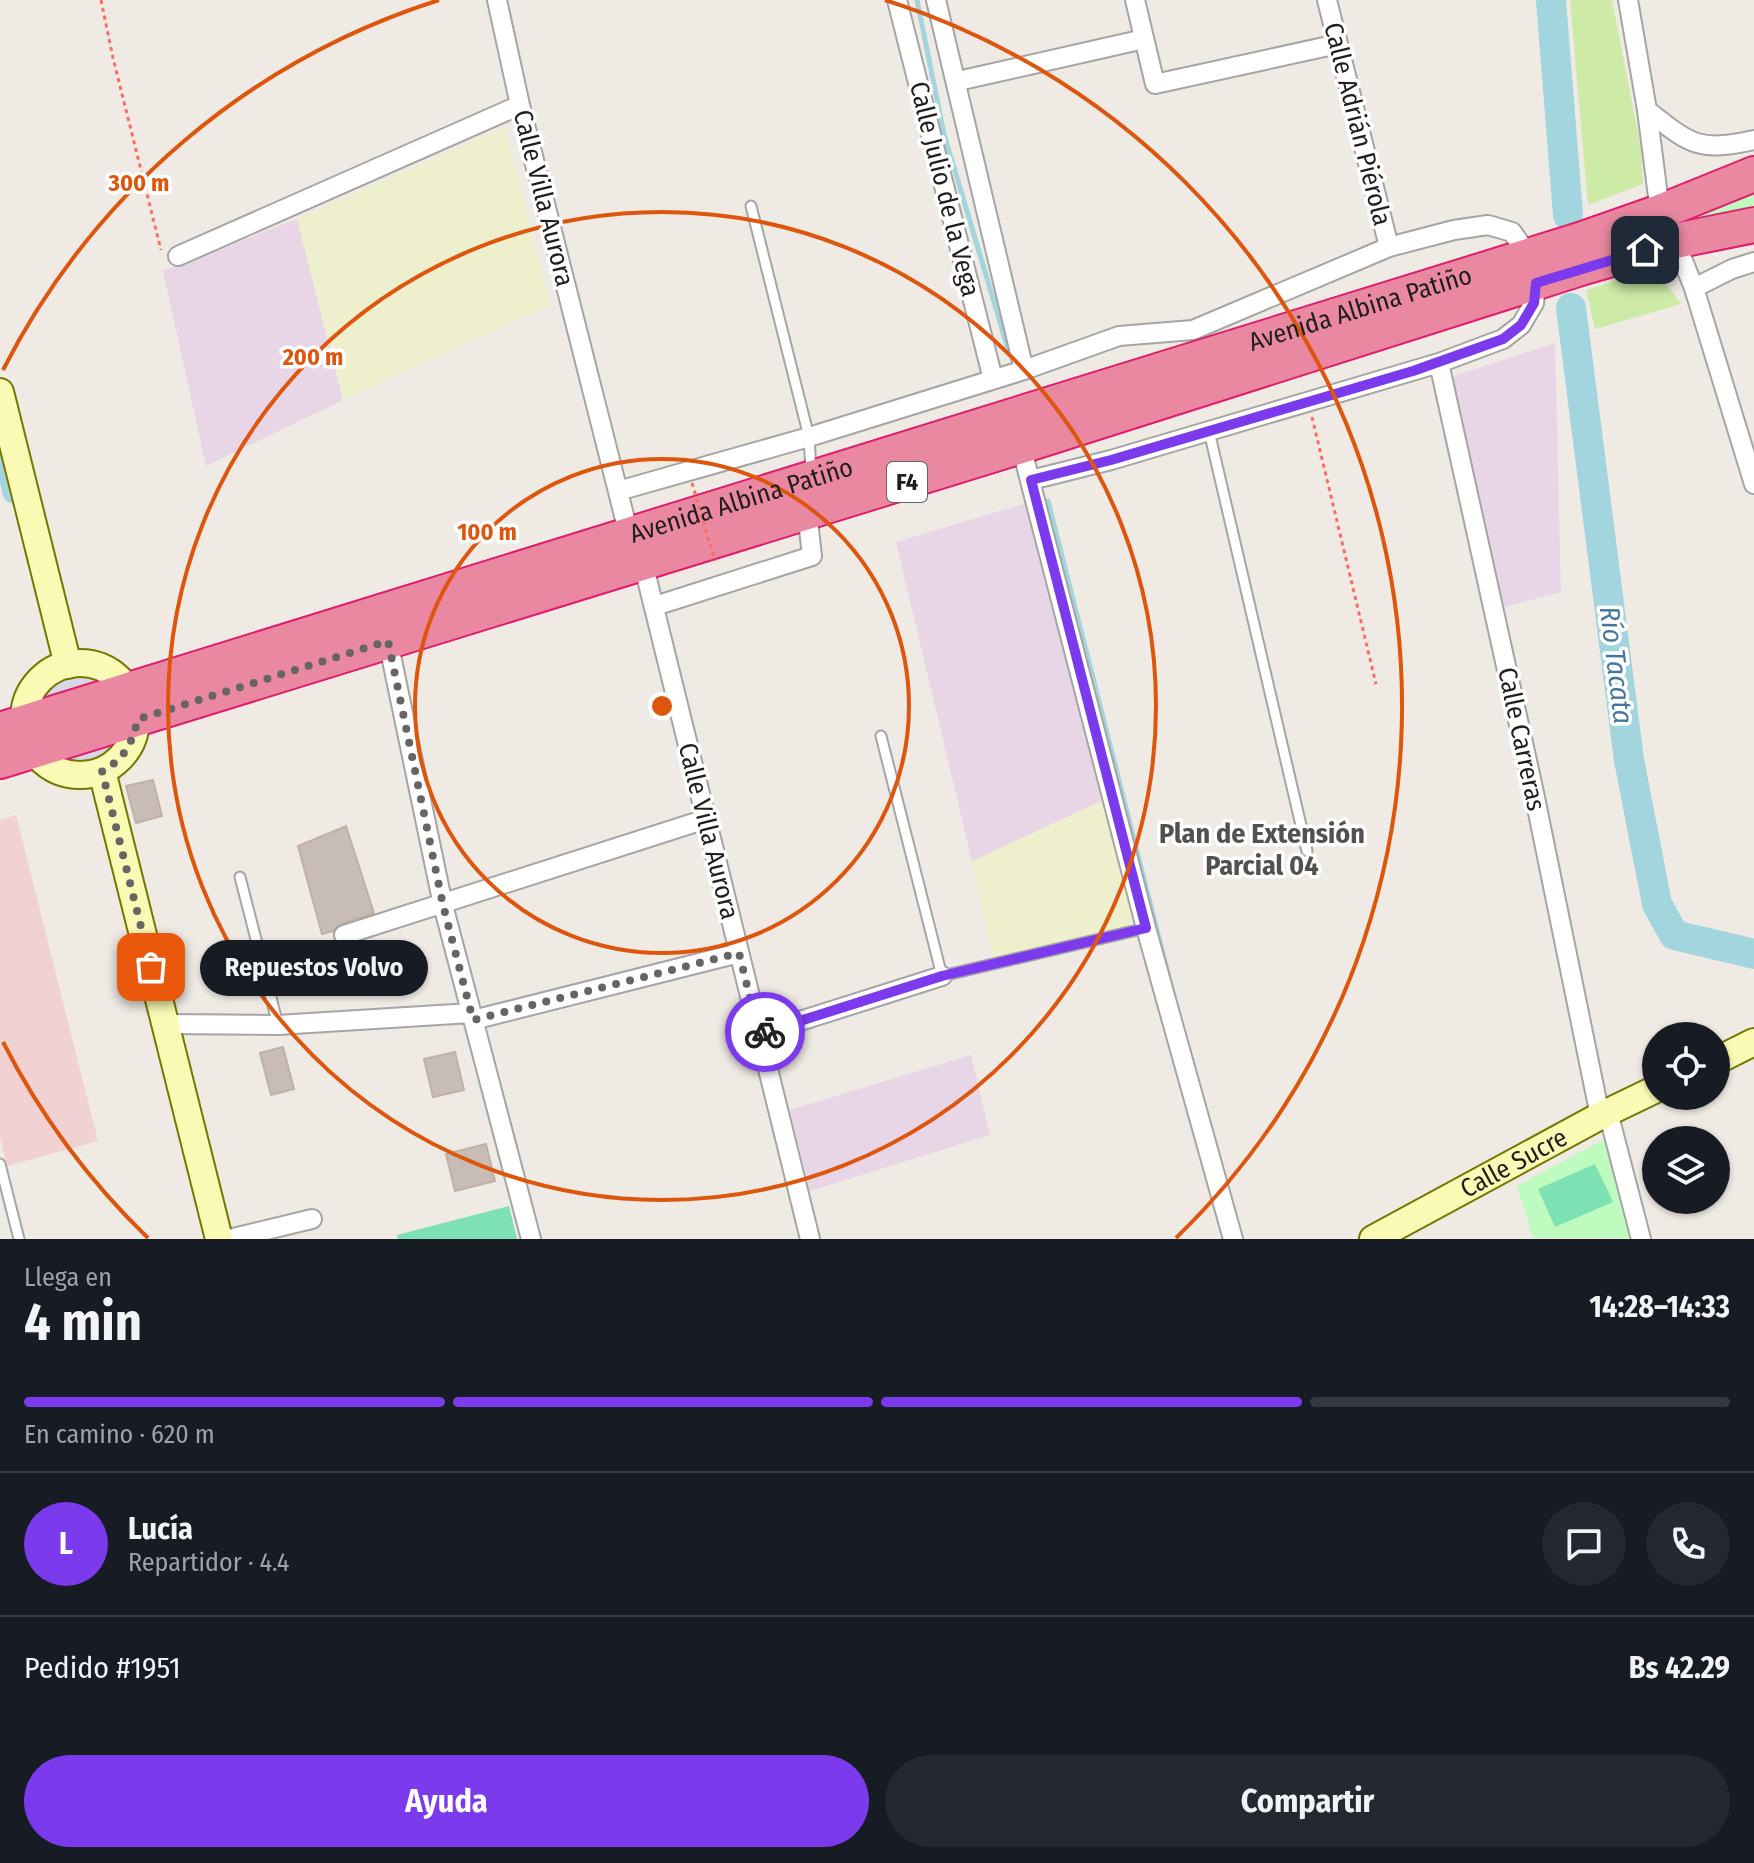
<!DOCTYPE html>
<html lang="es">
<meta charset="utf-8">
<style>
:root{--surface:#171b24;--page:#242831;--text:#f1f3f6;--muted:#9ea1a6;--line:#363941;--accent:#7c3aed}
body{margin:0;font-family:"Fira Sans Condensed",sans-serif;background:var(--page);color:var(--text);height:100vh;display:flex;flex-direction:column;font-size:30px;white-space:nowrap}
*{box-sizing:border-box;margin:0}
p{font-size:26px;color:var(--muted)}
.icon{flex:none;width:44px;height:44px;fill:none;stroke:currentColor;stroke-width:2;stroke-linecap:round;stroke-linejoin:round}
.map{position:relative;height:1239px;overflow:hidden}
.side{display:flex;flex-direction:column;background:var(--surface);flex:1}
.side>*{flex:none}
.buttons{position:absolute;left:1642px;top:1022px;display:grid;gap:16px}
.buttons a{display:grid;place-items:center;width:88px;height:88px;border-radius:50%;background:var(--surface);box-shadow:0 2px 6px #0004;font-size:40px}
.pin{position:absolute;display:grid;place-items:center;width:68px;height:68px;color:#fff;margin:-34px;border-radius:16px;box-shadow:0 4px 12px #0006}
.courier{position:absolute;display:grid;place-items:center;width:80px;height:80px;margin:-40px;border:6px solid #7c3aed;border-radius:50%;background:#fff;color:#222;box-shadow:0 2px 10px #0007}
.bubble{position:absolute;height:56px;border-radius:28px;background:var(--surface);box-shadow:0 2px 6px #0004;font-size:26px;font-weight:700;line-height:56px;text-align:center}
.overview em{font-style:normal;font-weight:700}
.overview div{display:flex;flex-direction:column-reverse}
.overview{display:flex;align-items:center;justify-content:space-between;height:136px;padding:0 24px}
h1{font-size:52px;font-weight:700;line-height:60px}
.bar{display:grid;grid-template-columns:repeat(4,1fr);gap:12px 8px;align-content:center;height:96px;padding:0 24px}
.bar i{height:10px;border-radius:6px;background:var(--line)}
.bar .current{background:var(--accent)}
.bar p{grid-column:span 4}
.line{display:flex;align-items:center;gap:20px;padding:0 24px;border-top:2px solid var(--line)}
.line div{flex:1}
.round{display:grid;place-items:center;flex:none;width:84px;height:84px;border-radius:42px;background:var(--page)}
.button{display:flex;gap:16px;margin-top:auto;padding:16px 24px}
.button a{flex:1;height:92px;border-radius:48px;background:var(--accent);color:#fff;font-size:32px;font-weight:700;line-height:92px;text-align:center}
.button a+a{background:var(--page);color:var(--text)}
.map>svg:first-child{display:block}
</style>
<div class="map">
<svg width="1754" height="1239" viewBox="0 0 1754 1239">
<rect width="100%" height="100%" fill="#efeae3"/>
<path fill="#f1d1d2" d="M16,815L98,1141L7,1166L0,1137V820Z"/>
<path fill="#e8d5e6" d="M297,219L343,400L206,466L163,271Z
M1555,343L1561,592L1504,607L1450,377Z
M1027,503L1104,800L972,861L896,542Z
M971,1055L990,1135L810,1191L790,1110Z"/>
<path fill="#eeefcd" d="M505,127L550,305L343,400L297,219Z
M1104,800L1134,912L1130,925L993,957L972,861Z"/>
<path fill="#cdeba7" d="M1570,0H1612L1641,149L1643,184L1588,205Z
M1637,274C1661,278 1668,284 1681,304L1595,329L1586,290Z"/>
<path fill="#befbbf" d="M1754,191V212L1666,226Z
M1605,1139L1633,1238H1533L1517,1186Z"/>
<path fill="#7ee1b4" d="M1595,1164L1613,1202L1555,1227L1538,1189Z
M509,1206L517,1239H398L397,1235Z"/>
<path fill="#d7d8e5" d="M76,671L87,672L106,678L35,701L48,684L66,673Z
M124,739L112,755L95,765L74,767L55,761Z"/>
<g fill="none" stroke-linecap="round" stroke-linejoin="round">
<path stroke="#a2d5de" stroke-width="5" d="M917,0L944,134L1008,349
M1048,501L1174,997"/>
<path stroke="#a2d5de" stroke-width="18" d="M0,446L12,494"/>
<path stroke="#a2d5de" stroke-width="30" d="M1551,0L1568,215
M1571,308L1629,760L1657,904L1674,935L1754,954"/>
</g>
<path fill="#c7bcb6" stroke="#c1b0a5" stroke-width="2" d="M153,780L162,816L136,823L126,786Z
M346,826L374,913L340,924L333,931L322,934L298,846Z
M283,1047L294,1089L271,1095L260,1053Z
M455,1052L464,1090L433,1097L424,1059Z
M486,1144L495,1181L455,1191L446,1154Z"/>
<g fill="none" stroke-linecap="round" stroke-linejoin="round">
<g stroke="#a5a5a5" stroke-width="13">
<path id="lane" d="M751,206L809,437L811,471
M1209,431L1307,851
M881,736L942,976L1146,928
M240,877L278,1025
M0,1164L19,1239"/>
</g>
<g stroke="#a5a5a5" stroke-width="22">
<path id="street" d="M497,0L520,105L629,535
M897,0L993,379
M936,0L1024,370
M1135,0L1155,84L1338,44
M1327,0L1389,247
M1628,0L1647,110L1660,212
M958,81L1144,39
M1647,110C1691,145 1698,152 1754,140
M1675,241L1694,288L1754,484
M178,256L520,105
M1694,288L1732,269L1754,262
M1439,363L1533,788L1600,1116
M1021,446L1146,928L1233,1239
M1031,480L1111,460L1439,363L1503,339L1521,325L1534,303L1536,283
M618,491L809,437L1024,370L1119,336L1193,330L1389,247L1454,230L1488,225L1512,232L1529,256
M643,563L810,1239
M655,606L812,556L807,512
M388,641L443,905L531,1239
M344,935L706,819
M473,1020L739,953
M165,1024L278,1025L471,1013
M759,1034L942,976
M1608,1112L1641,1239
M229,1239L312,1219"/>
</g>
<g stroke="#737801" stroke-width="30">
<g id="secondary">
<path d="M0,392L68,665"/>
<circle cx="80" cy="719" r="56"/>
<path d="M102,771L219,1239"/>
<path d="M1716,1061L1754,1042"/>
<path id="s1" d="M1373,1239L1600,1116L1656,1089"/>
</g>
</g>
<g stroke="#df1e6d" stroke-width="38">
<g id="highway">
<path id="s2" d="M0,730L1580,240L1660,212L1754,174"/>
<path d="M0,761L1021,446L1584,267L1675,241L1754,225"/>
</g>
</g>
<path stroke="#fe6b65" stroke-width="3" stroke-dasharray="4 4" stroke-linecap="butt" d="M101,0L113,58L161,250
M1312,417L1376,684"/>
<use href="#lane" stroke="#fff" stroke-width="9"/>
<use href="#street" stroke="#fff" stroke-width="18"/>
<use href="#secondary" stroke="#fbfab5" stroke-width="26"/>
<use href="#highway" stroke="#e988a0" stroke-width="34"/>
<path stroke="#fe6b65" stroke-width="3" stroke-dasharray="4 4" stroke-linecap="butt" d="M692,483L715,561"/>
</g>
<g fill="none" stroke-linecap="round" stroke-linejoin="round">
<path stroke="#676563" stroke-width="8" stroke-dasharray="0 14.4" d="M151,967L102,771C125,759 132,743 138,719L388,641L443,905L473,1020L739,953L759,1034L765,1032"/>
<path stroke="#7c3aed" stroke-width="10" d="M765,1032L942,976L1146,928L1031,480L1111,460L1413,371L1503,339L1521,325L1534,303L1536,283L1645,250"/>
</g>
<g fill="none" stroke="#de560d" stroke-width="4">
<circle cx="662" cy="706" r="247"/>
<circle cx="662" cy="706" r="494"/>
<path d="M148 1238A740 740 0 0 1 3 1042M3 370A740 740 0 0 1 439 0M885 0A740 740 0 0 1 1176 1238"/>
</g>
<g text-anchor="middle" stroke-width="7" stroke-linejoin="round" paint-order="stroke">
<rect fill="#fff" stroke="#626262" stroke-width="2" x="887" y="462" width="40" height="40" rx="6"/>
<g font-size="24" font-weight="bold" fill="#1e1e1e">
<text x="907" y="490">F4</text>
</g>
<g font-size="26" fill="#1e1e1e" stroke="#fff">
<text transform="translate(1358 124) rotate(76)" y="9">Calle Adrián Piérola</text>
<text transform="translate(945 189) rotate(76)" y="9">Calle Julio de la Vega</text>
<text transform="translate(544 198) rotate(76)" y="9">Calle Villa Aurora</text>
<text dy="9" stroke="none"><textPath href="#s2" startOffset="1424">Avenida Albina Patiño</textPath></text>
<text dy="9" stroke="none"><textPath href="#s2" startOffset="776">Avenida Albina Patiño</textPath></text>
<text transform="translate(1522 739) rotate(78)" y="9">Calle Carreras</text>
<text transform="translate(709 831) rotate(76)" y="9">Calle Villa Aurora</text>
<text dy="9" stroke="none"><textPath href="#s1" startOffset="160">Calle Sucre</textPath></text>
</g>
<g font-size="28" font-style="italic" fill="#4277a0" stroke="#fff">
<text transform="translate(1617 665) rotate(83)" y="10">Río Tacata</text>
</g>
<g font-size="28" font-weight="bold" fill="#515151" stroke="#fff">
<text x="1262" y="843">Plan de Extensión<tspan x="1262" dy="32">Parcial 04</tspan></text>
</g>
</g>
<circle cx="662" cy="706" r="12" fill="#de560d" stroke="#fff" stroke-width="4"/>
<g font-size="24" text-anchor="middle" font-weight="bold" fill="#de560d" stroke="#fff" stroke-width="7" stroke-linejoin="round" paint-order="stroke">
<text x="139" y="191">300 m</text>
<text x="313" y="365">200 m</text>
<text x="487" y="540">100 m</text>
</g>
</svg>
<div class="buttons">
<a><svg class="icon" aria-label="locate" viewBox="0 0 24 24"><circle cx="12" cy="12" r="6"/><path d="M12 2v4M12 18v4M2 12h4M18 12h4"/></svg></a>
<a><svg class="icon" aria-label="layers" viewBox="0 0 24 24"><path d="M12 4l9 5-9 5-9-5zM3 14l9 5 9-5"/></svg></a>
</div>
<div class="pin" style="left:151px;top:967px;background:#ea580c"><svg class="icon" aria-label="bag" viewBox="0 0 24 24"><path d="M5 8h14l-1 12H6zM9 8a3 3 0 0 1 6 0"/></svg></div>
<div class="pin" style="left:1645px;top:250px;background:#1f2937"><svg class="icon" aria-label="home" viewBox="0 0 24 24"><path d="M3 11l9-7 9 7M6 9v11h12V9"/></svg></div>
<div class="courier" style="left:765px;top:1032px"><svg class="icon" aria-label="bike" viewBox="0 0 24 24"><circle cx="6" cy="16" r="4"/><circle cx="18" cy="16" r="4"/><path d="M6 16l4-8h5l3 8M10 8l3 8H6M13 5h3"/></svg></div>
<div class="bubble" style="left:200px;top:940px;width:228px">Repuestos Volvo</div>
</div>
<section class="side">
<div class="overview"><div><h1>4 min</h1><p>Llega en</p></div><em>14:28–14:33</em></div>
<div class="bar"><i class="current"></i><i class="current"></i><i class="current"></i><i></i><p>En camino · 620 m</p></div>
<div class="line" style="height:144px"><b class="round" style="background:var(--accent);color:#fff">L</b><div><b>Lucía</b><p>Repartidor · 4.4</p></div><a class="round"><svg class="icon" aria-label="chat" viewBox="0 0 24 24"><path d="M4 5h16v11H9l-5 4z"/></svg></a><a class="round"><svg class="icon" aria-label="phone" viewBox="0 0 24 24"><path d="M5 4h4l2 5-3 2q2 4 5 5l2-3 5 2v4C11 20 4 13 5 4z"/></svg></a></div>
<div class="line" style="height:104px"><div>Pedido #1951</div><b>Bs 42.29</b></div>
<div class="button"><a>Ayuda</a><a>Compartir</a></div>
</section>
